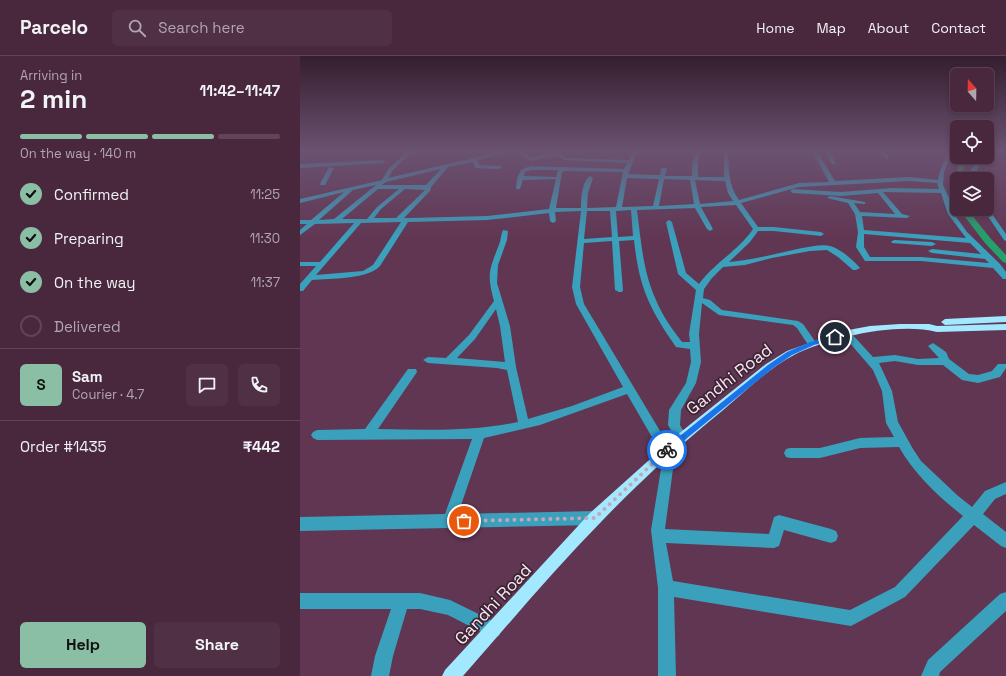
<!DOCTYPE html>
<meta charset="utf-8">
<style>
:root{--surface:#49283e;--page:#503045;--text:#f1f3f6;--muted:#b1a6b0;--line:#614458;--accent:#8abfa5}
body{margin:0;font-family:"Space Grotesk",sans-serif;background:var(--page);color:var(--text);height:100vh;display:flex;flex-direction:column;font-size:15px;white-space:nowrap}
*{box-sizing:border-box;margin:0}
p{font-size:13px;color:var(--muted)}
.icon{flex:none;width:22px;height:22px;fill:none;stroke:currentColor;stroke-width:2;stroke-linecap:round;stroke-linejoin:round}
.map{position:relative;flex:1;overflow:hidden}
.details{display:flex;flex-direction:column;background:var(--surface);width:300px}
.details>*{flex:none}
.needle{width:26px;rotate:340deg}
.controls{position:absolute;left:650px;top:12px;display:grid;gap:8px}
.controls a{display:grid;place-items:center;width:44px;height:44px;border-radius:6px;background:var(--surface);box-shadow:0 2px 6px #0003,0 0 0 1px var(--line);font-size:20px}
.pin{position:absolute;display:grid;place-items:center;width:34px;height:34px;color:#fff;margin:-17px;border:2px solid #fff;border-radius:50%;box-shadow:0 1px 4px #0007}
.courier{position:absolute;display:grid;place-items:center;width:40px;height:40px;margin:-20px;border:3px solid #1a73e8;border-radius:50%;background:#fff;color:#222;box-shadow:0 1px 5px #0007}
.head em{font-style:normal;font-weight:600}
.head div{display:flex;flex-direction:column-reverse}
.head{display:flex;align-items:center;justify-content:space-between;height:68px;padding:0 20px}
h1{font-size:26px;font-weight:600;line-height:30px}
.bar{display:grid;grid-template-columns:repeat(4,1fr);gap:6px 4px;align-content:center;height:48px;padding:0 20px}
.bar i{height:5px;border-radius:3px;background:var(--line)}
.bar .current{background:var(--accent)}
.bar p{grid-column:span 4}
.line{display:flex;align-items:center;gap:10px;padding:0 20px;border-top:1px solid var(--line)}
.line div{flex:1}
.round{display:grid;place-items:center;flex:none;width:42px;height:42px;border-radius:6px;background:var(--page)}
ol{padding:0 20px;list-style:none}
li{display:flex;align-items:center;gap:12px;height:44px}
li p{margin-inline-start:auto}
li .icon{padding:4px;border-radius:50%;background:var(--accent);color:#111;stroke-width:4}
li:last-child{color:var(--muted)}
li i{width:22px;height:22px;border:2px solid var(--line);border-radius:50%}
.action{display:flex;gap:8px;margin-top:auto;padding:8px 20px}
.action a{flex:1;height:46px;border-radius:6px;background:var(--accent);color:#111;font-size:16px;font-weight:600;line-height:46px;text-align:center}
.action a+a{background:var(--page);color:var(--text)}
header{display:flex;align-items:center;gap:24px;box-sizing:border-box;height:56px;padding:0 20px;background:var(--surface);border-bottom:1px solid var(--line)}
header strong{font-size:19px}
nav{display:flex;gap:22px;margin-inline-start:auto;font-size:14px}
.search{width:280px;height:36px;background:var(--page);display:flex;align-items:center;gap:10px;box-sizing:border-box;padding:0 14px;border-radius:6px;color:var(--muted);font-size:15px}
main{display:flex;flex:1;min-height:0}
.map>svg:first-child{display:block}
</style>
<header>
<strong>Parcelo</strong>
<div class="search"><svg class="icon" aria-label="search" viewBox="0 0 24 24"><circle cx="10" cy="10" r="6"/><path d="M15 15l6 6"/></svg>Search here</div>
<nav><a>Home</a><a>Map</a><a>About</a><a>Contact</a></nav>
</header>
<main>
<section class="details">
<div class="head"><div><h1>2 min</h1><p>Arriving in</p></div><em>11:42–11:47</em></div>
<div class="bar"><i class="current"></i><i class="current"></i><i class="current"></i><i></i><p>On the way · 140 m</p></div>
<ol>
<li><svg class="icon" aria-label="check" viewBox="0 0 24 24"><path d="M5 12l5 5 9-10"/></svg>Confirmed<p>11:25</p></li>
<li><svg class="icon" aria-label="check" viewBox="0 0 24 24"><path d="M5 12l5 5 9-10"/></svg>Preparing<p>11:30</p></li>
<li><svg class="icon" aria-label="check" viewBox="0 0 24 24"><path d="M5 12l5 5 9-10"/></svg>On the way<p>11:37</p></li>
<li><i></i>Delivered</li>
</ol>
<div class="line" style="height:72px"><b class="round" style="background:var(--accent);color:#111">S</b><div><b>Sam</b><p>Courier · 4.7</p></div><a class="round"><svg class="icon" aria-label="chat" viewBox="0 0 24 24"><path d="M4 5h16v11H9l-5 4z"/></svg></a><a class="round"><svg class="icon" aria-label="phone" viewBox="0 0 24 24"><path d="M5 4h4l2 5-3 2q2 4 5 5l2-3 5 2v4C11 20 4 13 5 4z"/></svg></a></div>
<div class="line" style="height:52px"><div>Order #1435</div><b>₹442</b></div>
<div class="action"><a>Help</a><a>Share</a></div>
</section>
<div class="map">
<svg width="706" height="620" viewBox="0 0 706 620">
<rect width="100%" height="100%" fill="#613653"/>
<g fill="none" stroke-linecap="round" stroke-linejoin="round">
<path fill="#25a06d" fill-rule="evenodd" d="M662,101H668L660,123L655,124L654,123Z
M659,153H667L691,183L706,199V207L703,206L685,187Z"/>
<path fill="#3aa0bc" fill-rule="evenodd" d="M108,95H132L110,98L93,114L88,122L203,95H213L178,104L179,109L201,110V112L199,113L175,112L173,106L148,111L131,131L130,135L104,162H108L187,160L249,153L256,123L223,124L220,133H216L217,122L221,114L230,110L324,113L327,107L264,104L256,99L231,105L215,95H221L232,102L254,96L253,95H258L265,102L329,104L333,95H364L337,97L328,118L360,119L361,113L364,111L367,113L365,120H392V107L396,97L398,96L400,97L398,107V121H424V95H428C429,113 428,129 439,144L499,127L529,126L512,95H517L535,125L609,121L638,124C639,114 645,106 647,95H651L650,102L644,116L643,129L651,146L654,158L667,176L700,208L706,216V223H703L693,212L621,205H565L556,191L558,176L555,158L548,147L527,142L530,140L565,146V148L554,147L560,156L595,158L578,137L541,140L493,137L490,135L493,133L541,136L592,132L639,133L637,127L609,125L499,131L441,147L458,171H474L521,176L524,178L521,180L474,175H458L450,186L429,206C454,204 478,197 502,192C510,191 522,188 530,190C541,193 553,204 560,212L556,214H553L538,201L527,194L510,195L472,202L445,209L423,211L412,222L404,233L403,242L410,244L422,254L498,265L503,268L517,288L515,290H509L497,272L493,269L419,259L402,247L399,278L401,306L396,327L381,354L380,369L387,382L385,385L381,387L377,385L368,369L369,354L386,327L391,306L390,293L376,291C349,252 339,231 334,184L319,185L323,234L322,236H319L315,234L312,185L284,187L280,231L284,248L372,395L370,399L368,400L372,407L373,413L365,473L469,478L474,461L479,459L531,473L536,475L538,480L536,485L531,487L484,474L479,490L474,492L366,487L373,525L550,554L595,531L663,460C639,441 615,419 599,391L560,392L520,402H490L486,401L484,397L486,393L490,392H520L560,382L594,381L586,367L582,335L573,314L543,279L541,277L543,275H549L573,301L595,299L618,303L639,302L628,290L633,287L646,296L649,303L669,318L678,319L692,315L698,308H706V312L700,321L678,327L662,324L643,309H618L595,305L579,307L592,335L598,366L613,393L621,405L657,439L672,451L685,435L706,426V438L695,443L683,458L706,476V492L701,490L674,469L605,541L551,570L374,541L376,620H358V532L351,474L361,413L355,400L357,396L360,395L327,338L240,369L184,382L158,458L295,455L300,457L302,462L300,467L295,469L0,475V461L145,458L172,383L17,384L13,382L11,379L13,376L17,374L65,373L108,313H116L117,316L78,373C125,374 171,376 218,366L207,314L197,312L128,307L123,304L128,301L146,302L169,279L194,245C186,216 190,213 200,186C201,182 201,178 203,174L208,175L207,184L198,209L197,227L210,270L216,311L228,363L272,350L323,331L276,248L272,231L281,155L255,156L256,165L253,167L250,165L249,157L187,164L108,166L80,210C67,224 31,222 12,224L3,235H0V228L16,210H0V206H20L54,167L15,168L0,179V174L7,168H0V164H11L44,136L0,147V143L82,124L89,112ZM141,113L126,129H82L86,126ZM231,114H258L256,121L224,120L225,116ZM265,115L323,116L316,151L287,152L288,137L293,122L290,120C282,125 281,143 281,152H256L262,116ZM327,122L359,123L353,150L322,151ZM364,123L390,124L394,148L359,150ZM395,124L425,125L428,137L433,145L400,148ZM76,129L34,163L19,164L53,134ZM78,133H99L77,151L67,163H42ZM105,133L125,134L96,162H74L81,153ZM583,136L641,137L648,158L666,182L564,174L562,160L607,162L610,160L602,158ZM436,149L453,173C438,195 414,207 399,228L386,217L372,166L369,164L366,166L378,218L396,234L389,278L390,286H382C372,273 362,259 356,244C343,216 341,185 337,154L395,152L407,173L410,175L413,173L401,151ZM331,154L333,180L318,181L316,155ZM287,155H310L312,181L284,183ZM101,166L73,209L63,215L16,219L61,167ZM564,178L670,187L681,198L632,193L628,195L632,197L685,203L689,207L621,201H570L564,191ZM196,253L200,270L205,306L157,302L175,283Z
M524,95H529L536,108H532Z
M579,95H584L590,102L586,103Z
M678,101H682L677,114L678,123H672L671,114Z
M82,104L85,106L84,107L0,112V108Z
M29,111L34,112L25,129H21L20,128Z
M687,151L706,178V185L704,184L683,153H687Z
M594,184L632,186L636,188L632,190L592,187L591,186Z
M706,536V555L640,616L639,620H621L628,604L700,538Z
M0,537H120L150,544L199,568L201,574L199,580L193,582L148,559L120,553H107L93,600L89,620H71L75,600L91,553H0Z"/>
<path fill="#a2e8fe" fill-rule="evenodd" d="M706,260V266L645,269L641,266L645,263Z
M600,268H629L637,270L706,268V274L637,276C598,266 530,281 494,299C467,313 444,337 422,355C379,390 338,427 300,467C252,516 208,569 163,620H142L145,614L290,457L377,379L466,308L487,295L543,275L570,270Z"/>
</g>
<linearGradient id="sky" x2="0" y2="1"><stop stop-color="#351e2e"/><stop offset="0.52" stop-color="#6a5271"/><stop offset="1" stop-color="#6a5271" stop-opacity="0"/></linearGradient>
<rect width="706" height="182" fill="url(#sky)"/>
<path fill="#1a73e8" d="M535,279H537V282L514,289L492,299L473,312L370,396H365V392L468,309L487,296L510,286Z"/>
<g fill="none" stroke-linecap="round" stroke-linejoin="round">
<path stroke="#c6a6bb" stroke-width="4" stroke-dasharray="0 7.2" d="M164,465L295,462L367,394"/>
</g>
<g text-anchor="middle" stroke-width="3.5" stroke-linejoin="round" paint-order="stroke">
<g font-size="17" fill="#fde2f3" stroke="#3a2633">
<text transform="translate(429 323) rotate(-38)" y="6">Gandhi Road</text>
<text transform="translate(193 548) rotate(-47)" y="6">Gandhi Road</text>
</g>
</g>
</svg>
<div class="controls">
<a><svg class="needle" viewBox="-14 -14 28 28"><path d="M0-13l5 13h-10z" fill="#e53935"/><path d="M0 13l5-13h-10z" fill="#b1a6b0"/></svg></a>
<a><svg class="icon" aria-label="locate" viewBox="0 0 24 24"><circle cx="12" cy="12" r="6"/><path d="M12 2v4M12 18v4M2 12h4M18 12h4"/></svg></a>
<a><svg class="icon" aria-label="layers" viewBox="0 0 24 24"><path d="M12 4l9 5-9 5-9-5zM3 14l9 5 9-5"/></svg></a>
</div>
<div class="pin" style="left:164px;top:465px;background:#ea580c"><svg class="icon" aria-label="bag" viewBox="0 0 24 24"><path d="M5 8h14l-1 12H6zM9 8a3 3 0 0 1 6 0"/></svg></div>
<div class="pin" style="left:535px;top:281px;background:#1f2937"><svg class="icon" aria-label="home" viewBox="0 0 24 24"><path d="M3 11l9-7 9 7M6 9v11h12V9"/></svg></div>
<div class="courier" style="left:367px;top:394px"><svg class="icon" aria-label="bike" viewBox="0 0 24 24"><circle cx="6" cy="16" r="4"/><circle cx="18" cy="16" r="4"/><path d="M6 16l4-8h5l3 8M10 8l3 8H6M13 5h3"/></svg></div>
</div>
</main>
